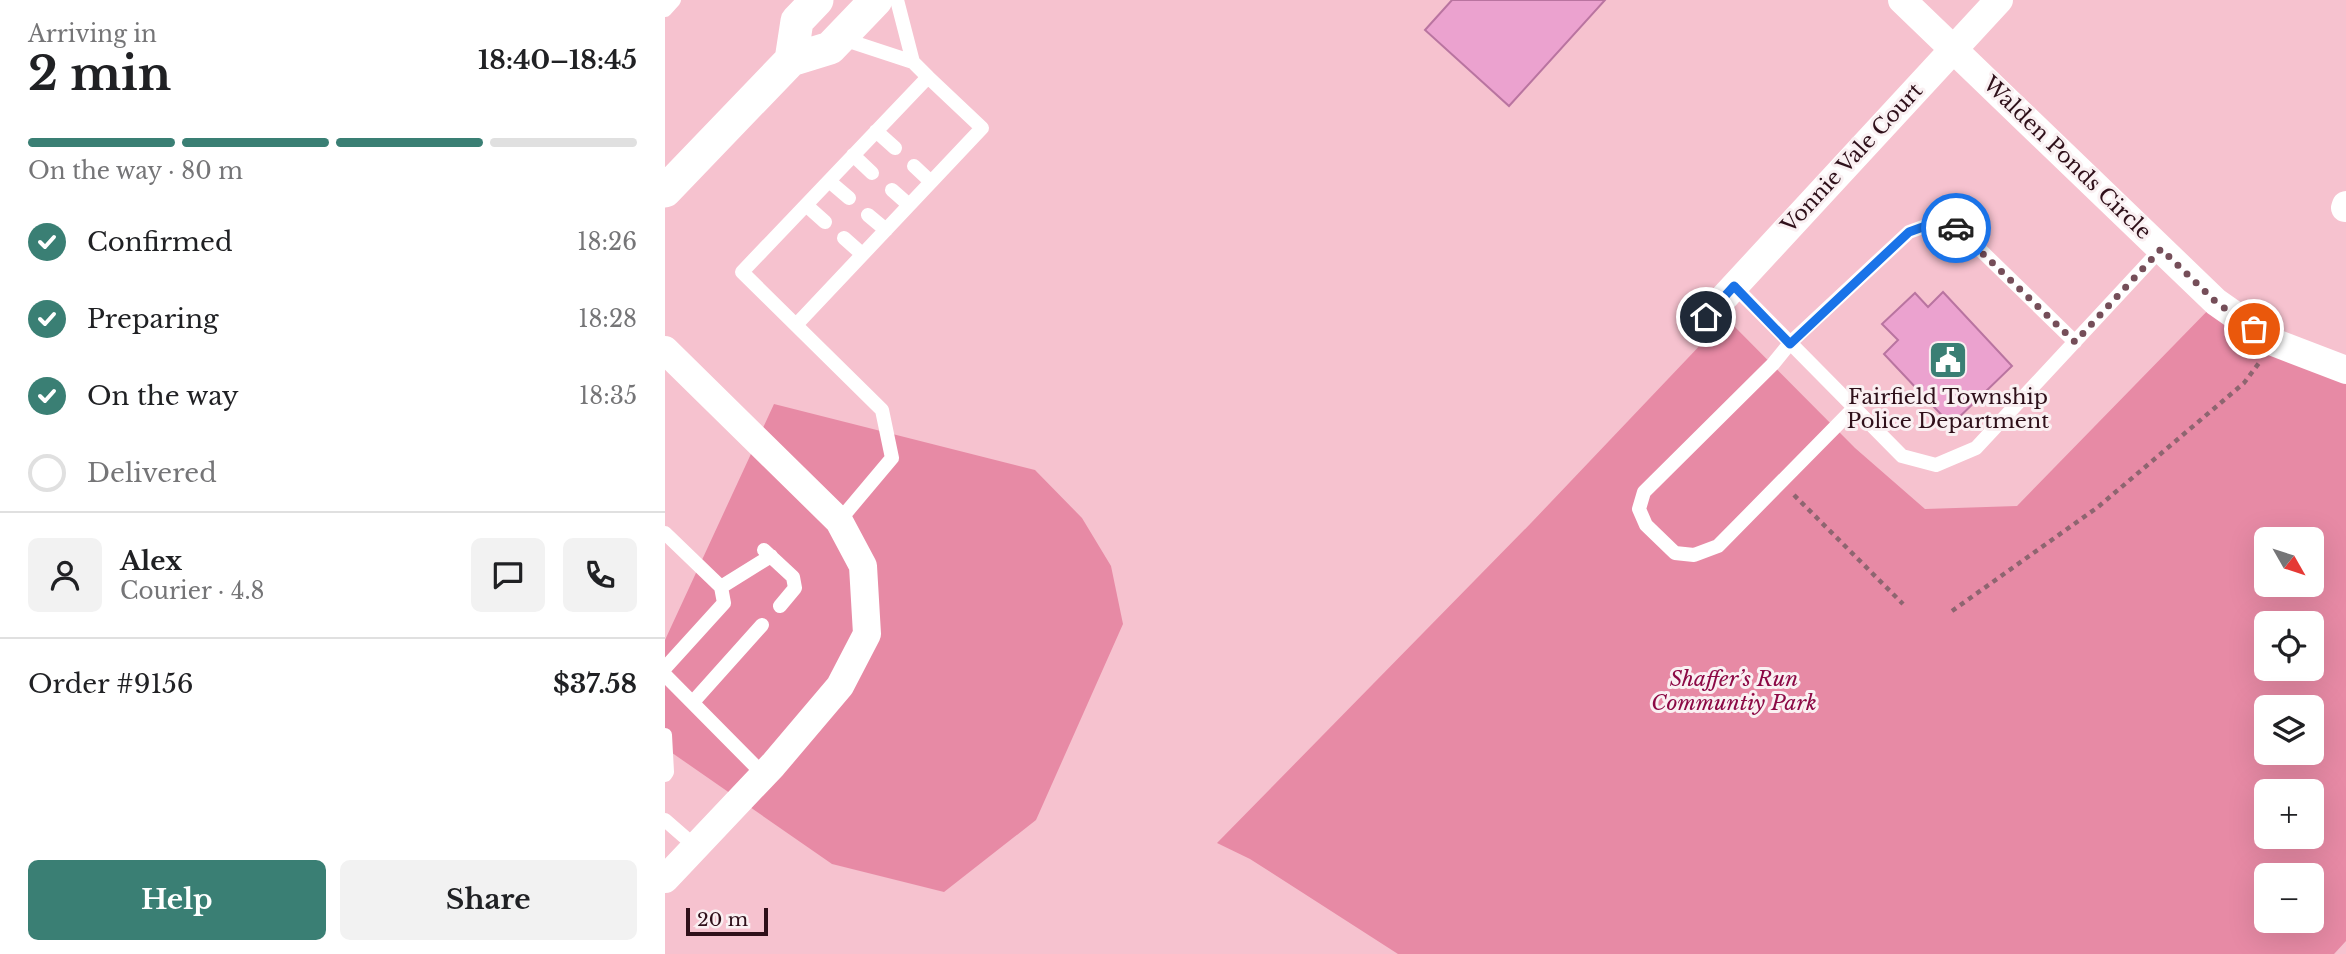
<!DOCTYPE html>
<meta charset="utf-8">
<style>
:root{--surface:#fff;--page:#f2f2f2;--text:#202124;--muted:#757577;--line:#e0e0e0;--accent:#3a7f74}
body{margin:0;font-family:"Libre Baskerville",serif;background:var(--page);color:var(--text);height:100vh;display:flex;flex-direction:column;font-size:26px;white-space:nowrap}
*{box-sizing:border-box;margin:0}
p{font-size:23px;color:var(--muted)}
.icon{flex:none;width:38px;height:38px;fill:none;stroke:currentColor;stroke-width:2;stroke-linecap:round;stroke-linejoin:round}
.map{position:relative;flex:1;overflow:hidden}
.panel{display:flex;flex-direction:column;background:var(--surface);width:665px}
.panel>*{flex:none}
.needle{width:46px;rotate:129deg}
.buttons{position:absolute;left:1589px;top:527px;display:grid;gap:14px}
.buttons a{display:grid;place-items:center;width:70px;height:70px;border-radius:10px;background:var(--surface);box-shadow:0 7px 28px #0002;font-size:35px}
.scale{position:absolute;left:21px;bottom:18px;width:82px;box-sizing:border-box;padding-left:7px;border:4px solid #2f101a;border-top:0;font-size:19px;line-height:24px;white-space:nowrap;color:#2f101a;-webkit-text-stroke:5px #faf0f2;paint-order:stroke}
.pin{position:absolute;display:grid;place-items:center;width:60px;height:60px;color:#fff;margin:-30px;border:4px solid #fff;border-radius:50%;box-shadow:0 2px 7px #0007}
.courier{position:absolute;display:grid;place-items:center;width:70px;height:70px;margin:-35px;border:5px solid #1a73e8;border-radius:50%;background:#fff;color:#222;box-shadow:0 2px 9px #0007}
.head em{font-style:normal;font-weight:700}
.head div{display:flex;flex-direction:column-reverse}
.head{display:flex;align-items:center;justify-content:space-between;height:119px;padding:0 28px}
h1{font-size:46px;font-weight:700;line-height:52px}
.bar{display:grid;grid-template-columns:repeat(4,1fr);gap:10px 7px;align-content:center;height:84px;padding:0 28px}
.bar i{height:9px;border-radius:5px;background:var(--line)}
.bar .current{background:var(--accent)}
.bar p{grid-column:span 4}
.line{display:flex;align-items:center;gap:18px;padding:0 28px;border-top:2px solid var(--line)}
.line div{flex:1}
.round{display:grid;place-items:center;flex:none;width:74px;height:74px;border-radius:10px;background:var(--page)}
ol{padding:0 28px;list-style:none}
li{display:flex;align-items:center;gap:21px;height:77px}
li p{margin-inline-start:auto}
li .icon{padding:7px;border-radius:50%;background:var(--accent);color:#fff;stroke-width:4}
li:last-child{color:var(--muted)}
li i{width:38px;height:38px;border:4px solid var(--line);border-radius:50%}
.action{display:flex;gap:14px;margin-top:auto;padding:14px 28px}
.action a{flex:1;height:80px;border-radius:10px;background:var(--accent);color:#fff;font-size:28px;font-weight:700;line-height:80px;text-align:center}
.action a+a{background:var(--page);color:var(--text)}
main{display:flex;flex:1;min-height:0}
.map>svg:first-child{display:block}
</style>
<main>
<section class="panel">
<div class="head"><div><h1>2 min</h1><p>Arriving in</p></div><em>18:40–18:45</em></div>
<div class="bar"><i class="current"></i><i class="current"></i><i class="current"></i><i></i><p>On the way · 80 m</p></div>
<ol>
<li><svg class="icon" aria-label="check" viewBox="0 0 24 24"><path d="M5 12l5 5 9-10"/></svg>Confirmed<p>18:26</p></li>
<li><svg class="icon" aria-label="check" viewBox="0 0 24 24"><path d="M5 12l5 5 9-10"/></svg>Preparing<p>18:28</p></li>
<li><svg class="icon" aria-label="check" viewBox="0 0 24 24"><path d="M5 12l5 5 9-10"/></svg>On the way<p>18:35</p></li>
<li><i></i>Delivered</li>
</ol>
<div class="line" style="height:126px"><a class="round"><svg class="icon" aria-label="person" viewBox="0 0 24 24"><circle cx="12" cy="8" r="4"/><path d="M4 21q1-7 8-7t8 7"/></svg></a><div><b>Alex</b><p>Courier · 4.8</p></div><a class="round"><svg class="icon" aria-label="chat" viewBox="0 0 24 24"><path d="M4 5h16v11H9l-5 4z"/></svg></a><a class="round"><svg class="icon" aria-label="phone" viewBox="0 0 24 24"><path d="M5 4h4l2 5-3 2q2 4 5 5l2-3 5 2v4C11 20 4 13 5 4z"/></svg></a></div>
<div class="line" style="height:91px"><div>Order #9156</div><b>$37.58</b></div>
<div class="action"><a>Help</a><a>Share</a></div>
</section>
<div class="map">
<svg width="1681" height="954" viewBox="0 0 1681 954">
<rect width="100%" height="100%" fill="#f6c2cf"/>
<path fill="#e78aa5" fill-rule="evenodd" d="M1551,302L1681,370V941L1669,954H733L585,859L552,843L866,523L1061,318L1190,448L1260,509L1352,506ZM1601,539H1647V584H1601ZM1601,623H1647V668H1601ZM1601,707H1647V752H1601ZM1601,791H1647V836H1601ZM1601,875H1647V920H1601Z
M109,404L370,470L417,518L446,566L458,624L371,820L279,892L167,864L0,748V640Z"/>
<path fill="#eba2cf" stroke="#b974a0" stroke-width="2" d="M787,0H940L844,106L760,30Z
M1278,292L1347,366L1286,425L1219,354L1233,340L1217,324L1250,293L1263,307Z"/>
<g fill="none" stroke-linecap="round" stroke-linejoin="round">
<path stroke="#8e6570" stroke-width="4.5" stroke-dasharray="5 5" stroke-linecap="butt" d="M1129,495L1238,604
M1287,611L1433,507L1579,383L1594,363"/>
<path stroke="#fff" stroke-width="14" d="M232,0L248,62
M0,10L9,0
M211,131L230,148
M188,155L207,173
M249,166L266,182
M164,181L184,198
M227,190L244,205
M141,205L160,222
M203,215L221,230
M179,238L197,254
M1069,286L1237,456L1271,465L1311,448L1496,249
M131,325L317,128L263,77
M1189,408L1053,546L1029,555L1010,553L981,525L974,509L979,492L1108,364L1125,343L1244,232L1277,220L1296,231L1410,342
M174,521L227,458L217,410L77,272L263,77L248,62L175,38
M0,533L56,587L59,603L0,668
M99,550L128,577L130,588L115,606
M56,587L106,556
M0,675L99,775
M28,702L97,625
M0,735L2,772L0,775
M0,820L31,847"/>
<path stroke="#fff" stroke-width="28" d="M1237,0L1551,302L1608,342L1681,370
M1680,208L1681,205
M1041,317L1334,0
M0,350L174,521L198,566L202,634L175,686L108,765L0,879"/>
<path stroke="#fff" stroke-width="33" d="M126,60L132,21L152,0
M0,191L126,60L165,48L211,0"/>
</g>
<g fill="none" stroke-linecap="round" stroke-linejoin="round">
<path stroke="#754e59" stroke-width="7" stroke-dasharray="0 12.6" d="M1291,228L1410,342L1496,249L1551,302L1589,329"/>
<path stroke="#1a73e8" stroke-width="9" d="M1041,317L1069,286L1125,344L1244,232L1277,220L1291,228"/>
</g>
<defs>
<g id="civic-square" transform="scale(2.0125)"><rect x="-9" y="-9" width="18" height="18" rx="4" fill="#3a7f74" stroke="#faf0f2"/><path d="M-.6-6.5H3V-4.5H.6V-3L4-1V1h2V6H-6V1h2V-1L-.6-3ZM-1.2 2.5V6h2.4V2.5Z" fill="#fff"/></g>
</defs>
<g fill-rule="evenodd">
<use href="#civic-square" x="1283" y="360"/>
</g>
<g text-anchor="middle" stroke-width="6" stroke-linejoin="round" paint-order="stroke">
<g font-size="21" fill="#2f101a" stroke="#faf0f2">
<text transform="translate(1187 158) rotate(-47)" y="7">Vonnie Vale Court</text>
<text transform="translate(1402 158) rotate(44)" y="7">Walden Ponds Circle</text>
</g>
<g font-size="21" fill="#2f101a" stroke="#faf0f2">
<text x="1283" y="404">Fairfield Township<tspan x="1283" dy="24">Police Department</tspan></text>
</g>
<g font-size="21" font-style="italic" fill="#8c0945" stroke="#faf0f2">
<text x="1069" y="686">Shaffer’s Run<tspan x="1069" dy="24">Communtiy Park</tspan></text>
</g>
</g>
</svg>
<div class="buttons">
<a><svg class="needle" viewBox="-14 -14 28 28"><path d="M0-13l5 13h-10z" fill="#e53935"/><path d="M0 13l5-13h-10z" fill="#757577"/></svg></a>
<a><svg class="icon" aria-label="locate" viewBox="0 0 24 24"><circle cx="12" cy="12" r="6"/><path d="M12 2v4M12 18v4M2 12h4M18 12h4"/></svg></a>
<a><svg class="icon" aria-label="layers" viewBox="0 0 24 24"><path d="M12 4l9 5-9 5-9-5zM3 14l9 5 9-5"/></svg></a>
<a>+</a>
<a>−</a>
</div>
<div class="scale">20 m</div>
<div class="pin" style="left:1589px;top:329px;background:#ea580c"><svg class="icon" aria-label="bag" viewBox="0 0 24 24"><path d="M5 8h14l-1 12H6zM9 8a3 3 0 0 1 6 0"/></svg></div>
<div class="pin" style="left:1041px;top:317px;background:#1f2937"><svg class="icon" aria-label="home" viewBox="0 0 24 24"><path d="M3 11l9-7 9 7M6 9v11h12V9"/></svg></div>
<div class="courier" style="left:1291px;top:228px"><svg class="icon" aria-label="car" viewBox="0 0 24 24"><path d="M5 17H2v-5l4-1 3-4h7l3 4 3 1v5h-3M9 17h6M6 11h13"/><circle cx="7" cy="17" r="2"/><circle cx="17" cy="17" r="2"/></svg></div>
</div>
</main>
